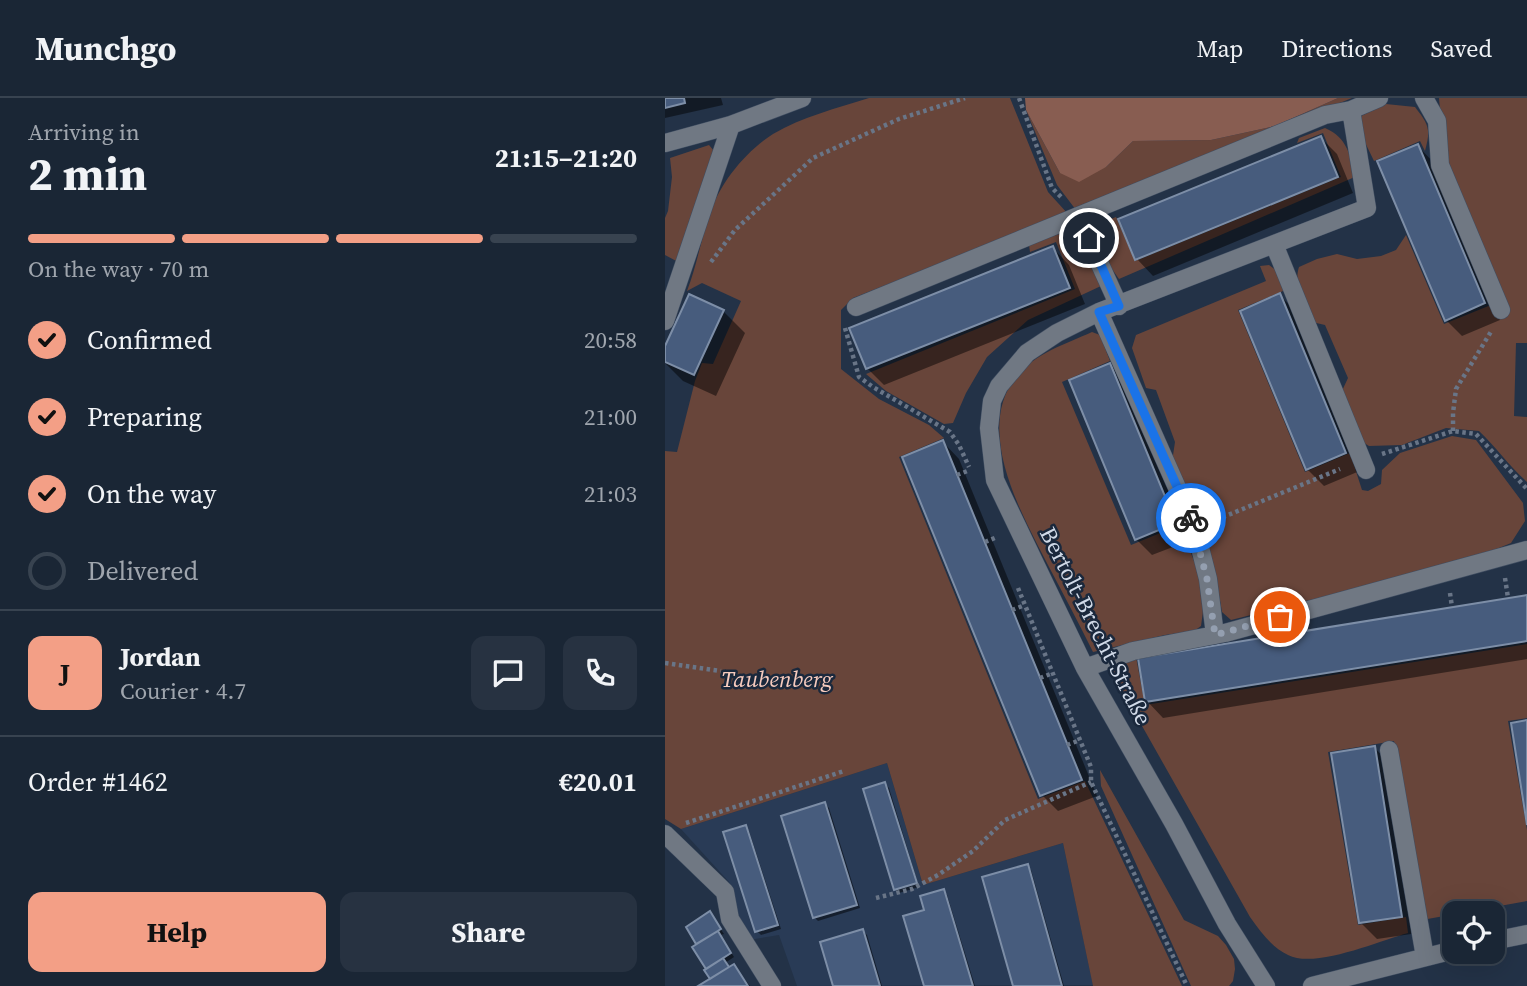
<!DOCTYPE html>
<meta charset="utf-8">
<style>
:root{--surface:#1a2635;--page:#273241;--text:#f1f3f6;--muted:#9fa5ad;--line:#384350;--accent:#f39f86}
body{margin:0;font-family:"Source Serif 4",serif;background:var(--page);color:var(--text);height:100vh;display:flex;flex-direction:column;font-size:26px;white-space:nowrap}
*{box-sizing:border-box;margin:0}
p{font-size:23px;color:var(--muted)}
.icon{flex:none;width:38px;height:38px;fill:none;stroke:currentColor;stroke-width:2;stroke-linecap:round;stroke-linejoin:round}
.map{position:relative;flex:1;overflow:hidden}
.details{display:flex;flex-direction:column;background:var(--surface);width:665px}
.details>*{flex:none}
.fabs{position:absolute;left:777px;top:803px;display:grid;gap:14px}
.fabs a{display:grid;place-items:center;width:63px;height:63px;border-radius:14px;background:var(--surface);box-shadow:0 7px 28px #0002,0 0 0 2px var(--line);font-size:35px}
.pin{position:absolute;display:grid;place-items:center;width:60px;height:60px;color:#fff;margin:-30px;border:4px solid #fff;border-radius:50%;box-shadow:0 2px 7px #0007}
.courier{position:absolute;display:grid;place-items:center;width:70px;height:70px;margin:-35px;border:5px solid #1a73e8;border-radius:50%;background:#fff;color:#222;box-shadow:0 2px 9px #0007}
.overview em{font-style:normal;font-weight:700}
.overview div{display:flex;flex-direction:column-reverse}
.overview{display:flex;align-items:center;justify-content:space-between;height:119px;padding:0 28px}
h1{font-size:46px;font-weight:700;line-height:52px}
.bar{display:grid;grid-template-columns:repeat(4,1fr);gap:10px 7px;align-content:center;height:84px;padding:0 28px}
.bar i{height:9px;border-radius:5px;background:var(--line)}
.bar .active{background:var(--accent)}
.bar p{grid-column:span 4}
.line{display:flex;align-items:center;gap:18px;padding:0 28px;border-top:2px solid var(--line)}
.line div{flex:1}
.round{display:grid;place-items:center;flex:none;width:74px;height:74px;border-radius:14px;background:var(--page)}
ol{padding:0 28px;list-style:none}
li{display:flex;align-items:center;gap:21px;height:77px}
li p{margin-inline-start:auto}
li .icon{padding:7px;border-radius:50%;background:var(--accent);color:#111;stroke-width:4}
li:last-child{color:var(--muted)}
li i{width:38px;height:38px;border:4px solid var(--line);border-radius:50%}
.primary-button{display:flex;gap:14px;margin-top:auto;padding:14px 28px}
.primary-button a{flex:1;height:80px;border-radius:14px;background:var(--accent);color:#111;font-size:28px;font-weight:700;line-height:80px;text-align:center}
.primary-button a+a{background:var(--page);color:var(--text)}
header{display:flex;align-items:center;gap:42px;box-sizing:border-box;height:98px;padding:0 35px;background:var(--surface);border-bottom:2px solid var(--line)}
header strong{font-size:33px}
nav{display:flex;gap:38px;margin-inline-start:auto;font-size:24px}
main{display:flex;flex:1;min-height:0}
.map>svg:first-child{display:block}
</style>
<header>
<strong>Munchgo</strong>
<nav><a>Map</a><a>Directions</a><a>Saved</a></nav>
</header>
<main>
<section class="details">
<div class="overview"><div><h1>2 min</h1><p>Arriving in</p></div><em>21:15–21:20</em></div>
<div class="bar"><i class="active"></i><i class="active"></i><i class="active"></i><i></i><p>On the way · 70 m</p></div>
<ol>
<li><svg class="icon" aria-label="check" viewBox="0 0 24 24"><path d="M5 12l5 5 9-10"/></svg>Confirmed<p>20:58</p></li>
<li><svg class="icon" aria-label="check" viewBox="0 0 24 24"><path d="M5 12l5 5 9-10"/></svg>Preparing<p>21:00</p></li>
<li><svg class="icon" aria-label="check" viewBox="0 0 24 24"><path d="M5 12l5 5 9-10"/></svg>On the way<p>21:03</p></li>
<li><i></i>Delivered</li>
</ol>
<div class="line" style="height:126px"><b class="round" style="background:var(--accent);color:#111">J</b><div><b>Jordan</b><p>Courier · 4.7</p></div><a class="round"><svg class="icon" aria-label="chat" viewBox="0 0 24 24"><path d="M4 5h16v11H9l-5 4z"/></svg></a><a class="round"><svg class="icon" aria-label="phone" viewBox="0 0 24 24"><path d="M5 4h4l2 5-3 2q2 4 5 5l2-3 5 2v4C11 20 4 13 5 4z"/></svg></a></div>
<div class="line" style="height:91px"><div>Order #1462</div><b>€20.01</b></div>
<div class="primary-button"><a>Help</a><a>Share</a></div>
</section>
<div class="map">
<svg width="862" height="888" viewBox="0 0 862 888">
<rect width="100%" height="100%" fill="#233247"/>
<path fill="#293b56" d="M222,665L258,787L398,745L428,887L132,888L114,837L84,842L70,812L64,784L16,731Z"/>
<path fill="#68453a" d="M204,0H345L383,94L403,116L188,200L176,212V271L214,301L264,327L279,340L234,359L373,701L420,683L517,888H428L398,745L258,787L222,665L16,731L0,721V353L12,354L30,283L37,265L48,266L76,203L37,185L22,193C32,167 36,141 45,115C55,85 81,53 108,36C137,19 172,10 204,0Z
M673,0H687L411,112L392,87L361,12L395,75L441,69L468,43L546,42L610,28Z
M774,0H862V245H851L849,318L862,319V384C844,368 831,349 814,333L781,330L737,347L704,348L696,343L676,295L683,280L660,227L647,224C640,207 628,187 634,169L652,161L672,156L692,161L716,158L731,152L741,137L779,226L826,207L778,47Z
M721,6L750,9C764,27 766,31 760,53L755,43L709,63L693,30L696,18Z
M660,30C683,40 684,57 692,78L454,181L445,168L432,136L436,125L451,119L470,163L676,79L658,35L632,45L634,40Z
M44,47L49,53L15,165L0,157V120L3,113L7,79L5,60Z
M394,136L409,138L425,163L436,188L363,222L322,259L301,295L288,325L279,326L221,293L201,276L410,191L391,144L365,154L364,147Z
M604,167L616,176L621,190L618,193L573,212L640,374L685,355L697,392L703,393L716,386L717,372L735,355L787,338L811,342L858,405L860,423L846,445L805,462L566,522L557,514L549,468L507,364L510,344L491,292L481,290L467,250L471,237L601,183L595,168Z
M427,234L435,237L445,263L397,284L466,447L515,427L531,468L539,506L536,528L529,533L500,537L428,554C414,526 399,497 384,469C358,418 309,335 350,280C368,256 401,246 427,234Z
M862,546V620L843,623L862,732V803L757,822L729,643L663,654L693,827L741,819L743,835C714,843 650,871 623,857C606,849 596,834 585,819L446,573L471,559L480,607Z
M435,672L519,822L553,838L561,847L569,861L570,871L568,883L564,888H526L436,688Z"/>
<path fill="#885d51" d="M360,0H673L610,28L546,42L468,43L441,69L414,84L395,75L361,12Z"/>
<path fill="#0007" d="M0,0H56L58,7L0,20Z
M656,40L672,56L688,95L488,178L472,161Z
M753,48L769,65L835,222L797,238L781,222Z
M388,150L404,167L420,206L219,287L202,270Z
M615,197L631,214L697,372L659,388L642,371Z
M58,213L80,235L51,298L18,283L0,265V252Z
M445,267L461,283L526,442L487,457L471,441Z
M278,344L294,361L432,698L393,713L377,697Z
M862,499V561L498,620L482,603Z
M709,649L725,666L753,835L712,841L696,825Z
M220,686L224,690L254,789L234,795L230,791Z
M160,706L164,710L195,810L153,823L149,819Z
M81,729L84,733L116,831L96,837L92,833Z
M362,768L366,772L399,888H350Z
M279,793L282,797L310,888H261V813Z
M45,816L59,836L55,837L69,859L60,865L66,870L69,868L85,888H37L47,882L34,847L23,829Z
M198,833L202,837L217,888H170Z"/>
<path fill="#475c7d" stroke="#7d8ea7" stroke-width="2" d="M0,0H19L20,5L0,10Z
M656,38L673,79L470,162L453,121Z
M753,46L820,205L780,223L712,63Z
M388,148L405,190L201,271L184,230Z
M615,195L681,355L641,372L575,213Z
M24,196L59,212L29,277L0,264V248Z
M445,265L511,425L470,442L404,282Z
M278,342L417,682L375,698L237,359Z
M862,497V543L480,604L473,560Z
M862,622V727L846,625Z
M710,648L737,819L694,825L666,655Z
M220,684L252,785L229,792L198,691Z
M160,704L192,807L148,820L116,718Z
M81,727L113,827L90,834L58,734Z
M363,766L397,888H348L317,779Z
M279,791L308,888H259L238,818L259,812L255,798Z
M45,813L56,831L31,846L21,829Z
M198,831L215,888H168L155,844Z
M53,833L66,855L41,871L27,849Z
M58,860L64,869L45,881L39,872Z
M69,866L83,888H33L64,869Z"/>
<g fill="none" stroke-linecap="round" stroke-linejoin="round">
<g stroke="#3f4d61" stroke-width="19">
<path id="minor" d="M759,0L772,23L775,67L836,212
M0,45L66,27L137,0
M413,118L454,208
M609,146L701,372
M191,209L660,17L686,12L714,0
M434,214L530,430L543,481L550,537
M0,223L66,27
M420,570L468,553L560,535L862,452
M724,652L760,859
M0,736L60,794L65,821L107,888
M828,843L862,836
M601,888L562,826L509,726L420,570L330,382L324,330L327,303L334,288L362,255L392,235L434,214L702,110L686,12
M647,888L789,852"/>
</g>
<path stroke="#697587" stroke-width="4.5" stroke-dasharray="3.5 3.5" stroke-linecap="butt" d="M354,0L387,90L398,101
M46,164L70,132L148,60L234,21L300,0
M180,230L194,279L208,289L285,334L294,347L304,369
M788,333V315L791,291L827,232
M717,356L788,333L811,336L862,391
M292,377L305,372
M551,422L675,371
M320,444L332,439
M840,480L843,500
M353,490L426,669V684L522,888
M785,495L787,509
M347,512L360,507
M0,565L56,573
M375,580L388,575
M402,647L415,642
M21,725L179,673
M211,800L247,791L273,777L308,753L340,722L426,684"/>
<use href="#minor" stroke="#707883" stroke-width="18"/>
</g>
<g fill="none" stroke-linecap="round" stroke-linejoin="round">
<path stroke="#949fb0" stroke-width="7" stroke-dasharray="0 12.6" d="M526,420L542,481L550,537L615,519"/>
<path stroke="#1a73e8" stroke-width="9" d="M424,140L454,208L434,214L526,420"/>
</g>
<g text-anchor="middle" stroke-width="5" stroke-linejoin="round" paint-order="stroke">
<g font-size="23" fill="#d1dae8" stroke="#1a283c">
<text transform="translate(431 528) rotate(63)" y="8">Bertolt-Brecht-Straße</text>
</g>
<g font-size="23" font-style="italic" fill="#f7cbbe" stroke="#1a283c">
<text x="112" y="589">Taubenberg</text>
</g>
</g>
</svg>
<div class="fabs">
<a><svg class="icon" aria-label="locate" viewBox="0 0 24 24"><circle cx="12" cy="12" r="6"/><path d="M12 2v4M12 18v4M2 12h4M18 12h4"/></svg></a>
</div>
<div class="pin" style="left:615px;top:519px;background:#ea580c"><svg class="icon" aria-label="bag" viewBox="0 0 24 24"><path d="M5 8h14l-1 12H6zM9 8a3 3 0 0 1 6 0"/></svg></div>
<div class="pin" style="left:424px;top:140px;background:#1f2937"><svg class="icon" aria-label="home" viewBox="0 0 24 24"><path d="M3 11l9-7 9 7M6 9v11h12V9"/></svg></div>
<div class="courier" style="left:526px;top:420px"><svg class="icon" aria-label="bike" viewBox="0 0 24 24"><circle cx="6" cy="16" r="4"/><circle cx="18" cy="16" r="4"/><path d="M6 16l4-8h5l3 8M10 8l3 8H6M13 5h3"/></svg></div>
</div>
</main>
